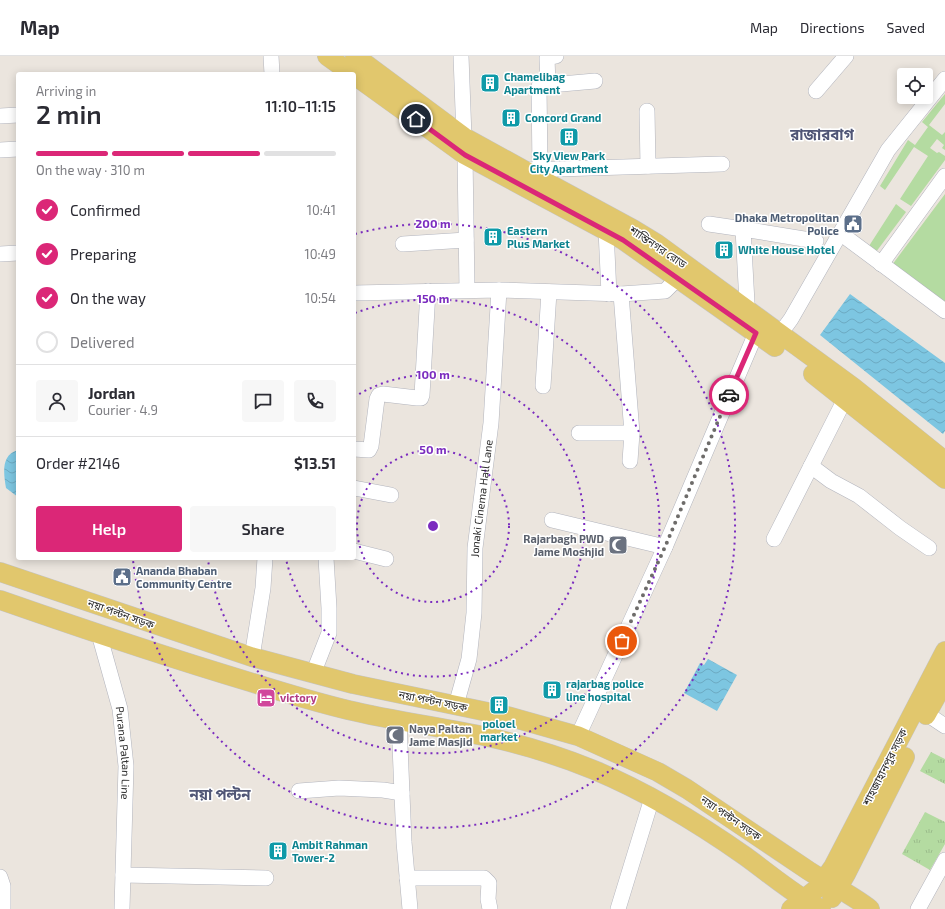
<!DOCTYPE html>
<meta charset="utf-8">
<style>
:root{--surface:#fff;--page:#f7f7f7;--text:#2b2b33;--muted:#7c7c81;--line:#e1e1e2;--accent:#db2777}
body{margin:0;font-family:"Exo 2","Noto Sans Bengali",sans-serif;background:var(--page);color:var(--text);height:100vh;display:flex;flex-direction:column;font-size:15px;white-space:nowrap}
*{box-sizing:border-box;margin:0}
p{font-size:13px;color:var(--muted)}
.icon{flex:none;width:22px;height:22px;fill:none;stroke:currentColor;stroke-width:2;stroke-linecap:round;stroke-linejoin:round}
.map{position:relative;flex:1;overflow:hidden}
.drawer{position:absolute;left:16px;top:16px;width:340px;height:488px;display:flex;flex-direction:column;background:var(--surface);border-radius:4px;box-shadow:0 2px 10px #0003}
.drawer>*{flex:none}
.controls{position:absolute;left:897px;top:12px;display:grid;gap:8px}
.controls a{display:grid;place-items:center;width:36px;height:36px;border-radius:4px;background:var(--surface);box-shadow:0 2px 10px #0003;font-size:20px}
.pin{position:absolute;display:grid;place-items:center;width:34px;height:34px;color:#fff;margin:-17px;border:2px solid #fff;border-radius:50%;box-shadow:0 1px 4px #0007}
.courier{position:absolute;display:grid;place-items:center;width:40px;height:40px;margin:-20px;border:3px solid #db2777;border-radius:50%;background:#fff;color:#222;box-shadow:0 1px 5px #0007}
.summary em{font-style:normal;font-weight:600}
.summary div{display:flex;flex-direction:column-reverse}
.summary{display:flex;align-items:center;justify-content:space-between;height:68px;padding:0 20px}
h1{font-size:26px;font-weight:600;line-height:30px}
.bar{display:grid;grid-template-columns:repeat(4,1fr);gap:6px 4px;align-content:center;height:48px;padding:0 20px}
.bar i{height:5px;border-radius:3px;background:var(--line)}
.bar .on{background:var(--accent)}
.bar p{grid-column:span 4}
.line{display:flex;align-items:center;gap:10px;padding:0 20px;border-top:1px solid var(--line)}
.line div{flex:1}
.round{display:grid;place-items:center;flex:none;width:42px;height:42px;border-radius:4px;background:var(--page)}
ol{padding:0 20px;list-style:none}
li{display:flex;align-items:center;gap:12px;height:44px}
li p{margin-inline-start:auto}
li .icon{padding:4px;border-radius:50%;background:var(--accent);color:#fff;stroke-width:4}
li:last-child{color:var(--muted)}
li i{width:22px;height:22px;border:2px solid var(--line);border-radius:50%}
.cta{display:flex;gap:8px;margin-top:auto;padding:8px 20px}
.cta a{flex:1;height:46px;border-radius:4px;background:var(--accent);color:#fff;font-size:16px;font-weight:600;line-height:46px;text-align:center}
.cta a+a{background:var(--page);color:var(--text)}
header{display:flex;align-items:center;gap:24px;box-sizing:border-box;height:56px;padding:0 20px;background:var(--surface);border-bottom:1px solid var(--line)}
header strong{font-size:19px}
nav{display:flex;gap:22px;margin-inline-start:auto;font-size:14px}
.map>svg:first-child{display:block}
</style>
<header>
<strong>Map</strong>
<nav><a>Map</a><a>Directions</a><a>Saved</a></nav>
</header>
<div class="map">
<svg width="945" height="853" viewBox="0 0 945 853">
<defs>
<pattern id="park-tufts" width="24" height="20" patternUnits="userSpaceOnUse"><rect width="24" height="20" fill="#b4dba1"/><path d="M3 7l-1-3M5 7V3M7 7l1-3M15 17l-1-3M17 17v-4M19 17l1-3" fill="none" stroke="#9bbc8b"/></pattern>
<pattern id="water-waves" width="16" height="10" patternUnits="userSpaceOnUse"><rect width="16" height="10" fill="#7dc6e1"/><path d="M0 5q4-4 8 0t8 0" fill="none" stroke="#6caac1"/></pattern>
</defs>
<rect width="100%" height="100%" fill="#ebe5de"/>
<path fill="#b4dba1" d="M945,38V48L929,69L942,79L945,76V94L942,92L944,89L937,83L930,92L937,97L939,96L945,100V104L911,150L900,143L928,100L914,91L885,134L880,130L908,84L915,89L928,71L922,66Z
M945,138V248L892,209Z
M896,148L906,156L876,196L869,190Z"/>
<path fill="url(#park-tufts)" d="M931,696L945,703V728L920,715Z
M925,756L945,766V788L930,814L902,798Z"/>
<path fill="url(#water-waves)" d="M850,238L945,307V375L943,378L820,279Z
M18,394V441L6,432C4,419 0,399 18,394Z
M708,603L737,619L717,655L684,637L700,607L704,609Z"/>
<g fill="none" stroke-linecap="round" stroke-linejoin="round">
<g stroke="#b2b4bd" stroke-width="16">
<g id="minor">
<path d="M271,0L272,18"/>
<path d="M461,0L464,81"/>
<path d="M548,29L547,2L556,0"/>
<path d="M816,35L846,0"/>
<path d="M647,55L648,110"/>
<path d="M0,60L18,59"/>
<path d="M0,94L18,93"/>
<path d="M465,99L467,234"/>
<path d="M540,113L539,30L595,25"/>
<path d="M524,114L722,108"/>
<path d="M709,168L743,173"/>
<path d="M606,174L609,238"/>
<path d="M840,177L945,255"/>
<path d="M403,188L466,184"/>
<path d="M0,198L18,197"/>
<path d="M881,208L945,120"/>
<path d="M354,237L499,234L621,238L665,235L678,222"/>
<path d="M621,238L632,377L630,405"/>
<path d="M743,252L747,247L743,173L816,185"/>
<path d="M780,278L791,263L888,94L945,23"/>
<path d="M543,330L549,236"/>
<path d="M579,377H632"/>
<path d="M354,393L369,394L371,390L377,343L379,339L383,338L417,342H421L422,339L428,235"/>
<path d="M811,410L831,425L859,440L900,472L929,492"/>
<path d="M354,432L391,439"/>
<path d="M552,464L665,491"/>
<path d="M774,483L845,343"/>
<path d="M354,495L386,503"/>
<path id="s1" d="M99,578L120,653L126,710L122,853"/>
<path d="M252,601L263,532L265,502"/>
<path d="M313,618L329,577V552L326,502"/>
<path id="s2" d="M456,649L469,603L474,557L475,492L491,367L499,234"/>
<path d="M927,658L945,670"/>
<path d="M399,665L404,786L410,853"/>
<path d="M578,680L665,491L756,277"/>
<path d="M299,735L339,732L383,734L402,737"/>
<path d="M123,819L266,822"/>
<path d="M0,821L3,830V853"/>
<path d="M407,822H484L489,827L488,843L490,853"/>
<path d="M618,853L652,742"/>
<path d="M918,853L945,804"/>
</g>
</g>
<g stroke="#c4c4c4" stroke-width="20">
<path id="major" d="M327,0L352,18
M355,0L464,81L524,114L633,173L656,187L853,331L945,405
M354,19L465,99L623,184L775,291
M813,318L945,423
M0,516L252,601L353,628L507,660L578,680L658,716L687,733L809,815C829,828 851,838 870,853
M0,544C83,573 166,601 250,626C282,636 315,646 348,654C394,665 441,671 488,681C524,689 560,700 594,714C647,736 698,767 745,800C770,818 794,839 821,853
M926,659L945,625
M832,842L846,818L905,701
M791,853L819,831L833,811L945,595"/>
</g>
<use href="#minor" stroke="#fff" stroke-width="15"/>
<use href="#major" stroke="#e1c76d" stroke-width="19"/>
</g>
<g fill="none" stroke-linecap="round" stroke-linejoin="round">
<path stroke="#6e6c6a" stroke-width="4" stroke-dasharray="0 7.2" d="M622,585L665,491L729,339"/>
<path stroke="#db2777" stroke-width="5" d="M416,63L465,99L623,184L756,277L729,339"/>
</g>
<g fill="none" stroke="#7b2cbf" stroke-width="2" stroke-dasharray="2 4">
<circle cx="433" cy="470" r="76"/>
<path d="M354 341A151 151 0 1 1 286 503"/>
<path d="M355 257A227 227 0 1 1 208 504"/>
<path d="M355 178A302 302 0 1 1 133 504"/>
</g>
<defs>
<g id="building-square" transform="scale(1)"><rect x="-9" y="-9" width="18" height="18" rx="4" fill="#0f9aa8" stroke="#fff"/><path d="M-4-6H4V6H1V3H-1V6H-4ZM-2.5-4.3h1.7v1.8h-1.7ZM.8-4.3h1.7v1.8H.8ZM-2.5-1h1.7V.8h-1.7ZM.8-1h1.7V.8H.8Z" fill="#fff"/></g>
<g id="civic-square" transform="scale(1)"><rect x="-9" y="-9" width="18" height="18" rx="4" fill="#5c6f8a" stroke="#fff"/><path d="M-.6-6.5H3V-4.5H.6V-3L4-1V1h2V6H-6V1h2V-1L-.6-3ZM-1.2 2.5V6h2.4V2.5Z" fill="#fff"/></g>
<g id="mosque-square" transform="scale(1)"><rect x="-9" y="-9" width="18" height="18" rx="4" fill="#6b7280" stroke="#fff"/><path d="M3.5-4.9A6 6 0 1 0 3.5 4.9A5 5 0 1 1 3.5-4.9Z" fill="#fff"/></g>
<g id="hotel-square" transform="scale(1)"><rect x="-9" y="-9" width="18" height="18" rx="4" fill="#d1479c" stroke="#fff"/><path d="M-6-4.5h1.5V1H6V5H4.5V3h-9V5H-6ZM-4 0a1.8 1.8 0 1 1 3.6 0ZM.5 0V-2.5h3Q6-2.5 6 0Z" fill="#fff"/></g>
</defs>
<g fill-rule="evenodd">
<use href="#building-square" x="490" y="27"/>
<use href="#building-square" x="511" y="62"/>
<use href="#building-square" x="569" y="81"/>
<use href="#civic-square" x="853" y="168"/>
<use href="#building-square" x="493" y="181"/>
<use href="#building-square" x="724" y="194"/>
<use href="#mosque-square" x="618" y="489"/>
<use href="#civic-square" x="122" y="521"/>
<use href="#building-square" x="552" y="634"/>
<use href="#hotel-square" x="266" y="642"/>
<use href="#building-square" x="499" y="649"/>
<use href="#mosque-square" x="395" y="679"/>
<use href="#building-square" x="278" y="795"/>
</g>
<g text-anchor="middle" stroke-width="3" stroke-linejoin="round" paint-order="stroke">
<g font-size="11" font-weight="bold" fill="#0d838f" stroke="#fff" text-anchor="start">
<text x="504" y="25">Chamelibag<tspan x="504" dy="13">Apartment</tspan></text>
<text x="525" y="66">Concord Grand</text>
<text x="569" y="104" text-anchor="middle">Sky View Park<tspan x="569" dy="13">City Apartment</tspan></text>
<text x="507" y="179">Eastern<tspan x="507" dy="13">Plus Market</tspan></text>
<text x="738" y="198">White House Hotel</text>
<text x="566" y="632">rajarbag police<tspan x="566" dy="13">line hospital</tspan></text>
<text x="499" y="672" text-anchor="middle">poloel<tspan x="499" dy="13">market</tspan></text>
<text x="292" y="793">Ambit Rahman<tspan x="292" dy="13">Tower-2</tspan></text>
</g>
<g font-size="11" font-weight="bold" fill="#4e5e75" stroke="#fff" text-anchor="end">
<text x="839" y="166">Dhaka Metropolitan<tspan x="839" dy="13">Police</tspan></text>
<text x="136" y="519" text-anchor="start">Ananda Bhaban<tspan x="136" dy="13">Community Centre</tspan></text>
</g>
<g font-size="11" fill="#2b2b2b" stroke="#fff">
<text transform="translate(658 191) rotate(34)" y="4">শান্তিনগর রোড</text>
<text dy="4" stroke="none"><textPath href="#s2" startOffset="209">Jonaki Cinema Hall Lane</textPath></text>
<text transform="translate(121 558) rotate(19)" y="4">নয়া পল্টন সড়ক</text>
<text transform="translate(433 645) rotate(11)" y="4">নয়া পল্টন সড়ক</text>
<text dy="4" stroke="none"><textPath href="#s1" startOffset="122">Purana Paltan Line</textPath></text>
<text transform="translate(885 711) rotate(-63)" y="4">শাহজাহানপুর সড়ক</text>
<text transform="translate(731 762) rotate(34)" y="4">নয়া পল্টন সড়ক</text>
</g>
<g font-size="11" font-weight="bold" fill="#5b616d" stroke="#fff" text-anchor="end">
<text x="604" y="487">Rajarbagh PWD<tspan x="604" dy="13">Jame Moshjid</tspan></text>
<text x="409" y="677" text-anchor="start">Naya Paltan<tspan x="409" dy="13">Jame Masjid</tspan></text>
</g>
<g font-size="11" font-weight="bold" fill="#b23c85" stroke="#fff" text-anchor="start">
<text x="280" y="646">victory</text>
</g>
<g font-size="15" font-weight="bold" fill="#505676" stroke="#fff">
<text x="822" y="84">রাজারবাগ</text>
<text x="220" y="744">নয়া পল্টন</text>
</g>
</g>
<circle cx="433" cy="470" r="6" fill="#7b2cbf" stroke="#fff" stroke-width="2"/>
<g font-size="12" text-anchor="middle" font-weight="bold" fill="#7b2cbf" stroke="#fff" stroke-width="3" stroke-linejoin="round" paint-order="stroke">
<text x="433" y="172">200 m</text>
<text x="433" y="247">150 m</text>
<text x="433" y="323">100 m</text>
<text x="433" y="398">50 m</text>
</g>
</svg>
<div class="controls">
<a><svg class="icon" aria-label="locate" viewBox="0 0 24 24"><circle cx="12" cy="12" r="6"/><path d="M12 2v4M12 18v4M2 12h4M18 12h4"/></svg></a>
</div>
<div class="pin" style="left:622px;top:585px;background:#ea580c"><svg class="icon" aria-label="bag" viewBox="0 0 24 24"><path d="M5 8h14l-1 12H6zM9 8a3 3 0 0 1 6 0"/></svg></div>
<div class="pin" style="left:416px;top:63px;background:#1f2937"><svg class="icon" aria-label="home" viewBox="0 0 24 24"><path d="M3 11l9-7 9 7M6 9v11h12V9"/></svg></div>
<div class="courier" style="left:729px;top:339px"><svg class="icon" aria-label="car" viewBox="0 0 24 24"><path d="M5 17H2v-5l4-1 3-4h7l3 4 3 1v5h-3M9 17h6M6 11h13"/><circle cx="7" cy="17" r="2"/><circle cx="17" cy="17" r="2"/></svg></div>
<section class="drawer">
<div class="summary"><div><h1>2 min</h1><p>Arriving in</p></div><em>11:10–11:15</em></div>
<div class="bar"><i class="on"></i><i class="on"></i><i class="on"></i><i></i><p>On the way · 310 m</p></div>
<ol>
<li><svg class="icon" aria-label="check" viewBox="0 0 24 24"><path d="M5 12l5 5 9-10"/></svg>Confirmed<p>10:41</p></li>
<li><svg class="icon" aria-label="check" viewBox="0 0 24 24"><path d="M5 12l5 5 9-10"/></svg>Preparing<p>10:49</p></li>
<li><svg class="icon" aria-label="check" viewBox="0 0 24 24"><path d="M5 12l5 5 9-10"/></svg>On the way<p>10:54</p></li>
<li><i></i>Delivered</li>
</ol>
<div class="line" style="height:72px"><a class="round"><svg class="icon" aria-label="person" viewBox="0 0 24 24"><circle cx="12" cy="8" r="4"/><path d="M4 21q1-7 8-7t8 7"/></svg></a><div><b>Jordan</b><p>Courier · 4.9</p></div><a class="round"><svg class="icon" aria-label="chat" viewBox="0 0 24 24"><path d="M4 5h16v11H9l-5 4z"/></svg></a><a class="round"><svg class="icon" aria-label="phone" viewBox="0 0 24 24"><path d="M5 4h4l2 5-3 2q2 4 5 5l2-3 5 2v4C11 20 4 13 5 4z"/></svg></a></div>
<div class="line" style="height:52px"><div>Order #2146</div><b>$13.51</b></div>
<div class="cta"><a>Help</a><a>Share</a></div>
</section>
</div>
